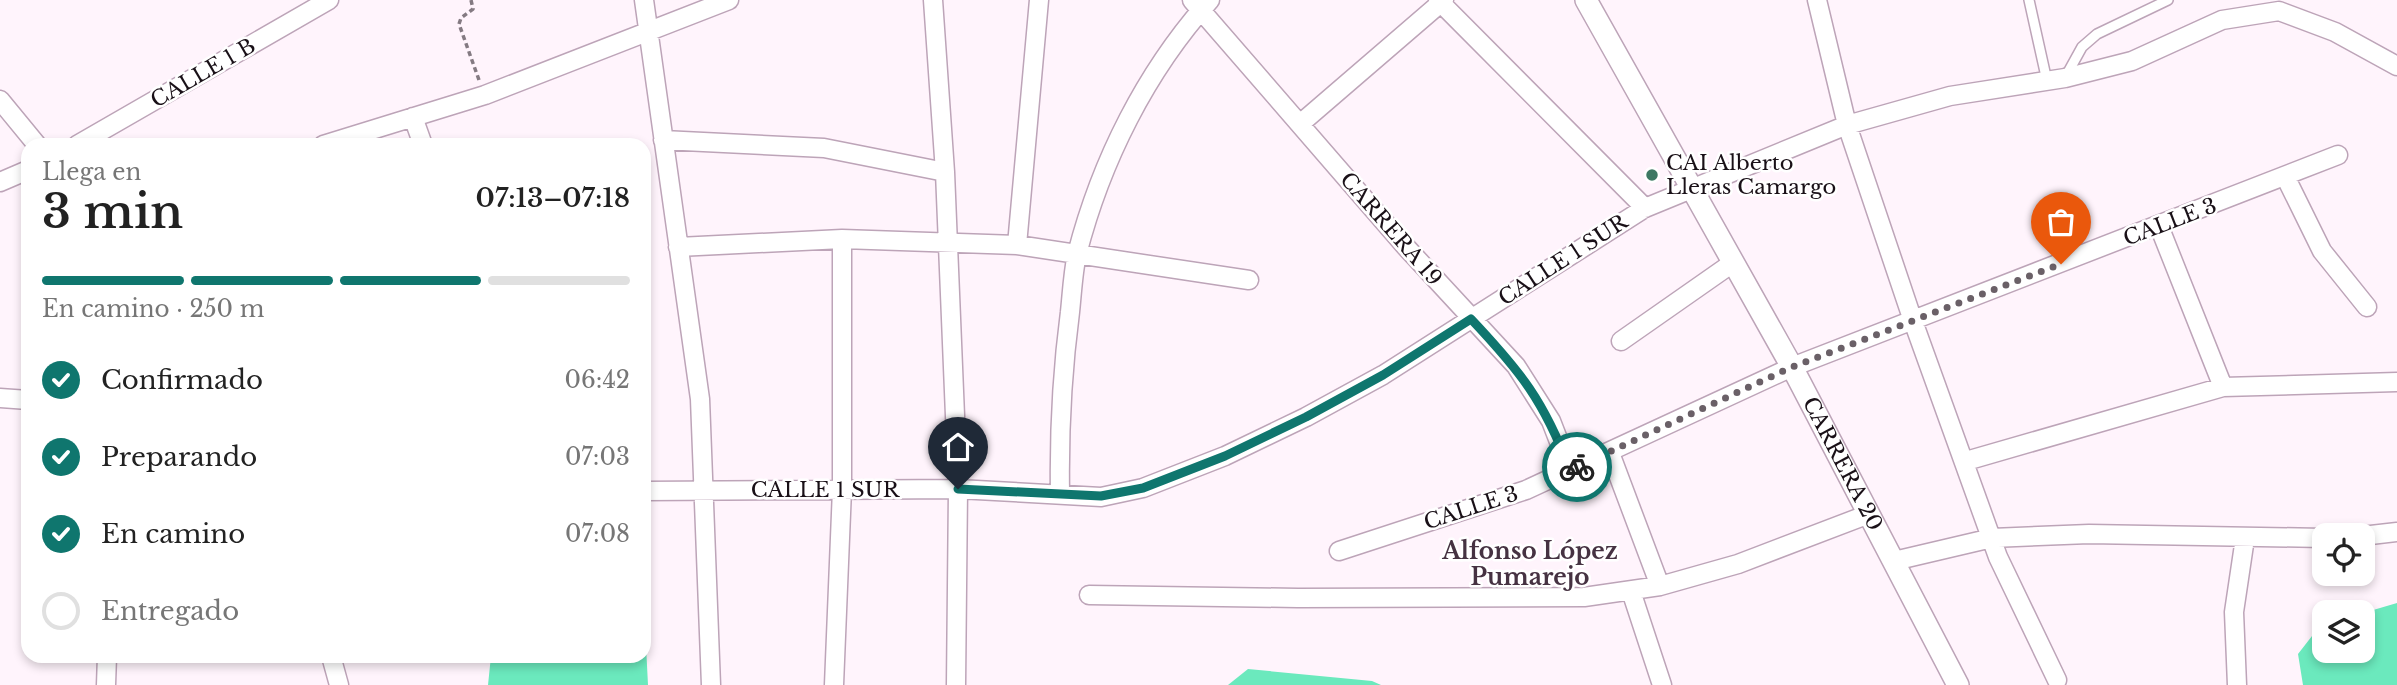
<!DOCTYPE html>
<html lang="es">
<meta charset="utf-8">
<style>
:root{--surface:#fff;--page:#f2f2f2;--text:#222;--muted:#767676;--line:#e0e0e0;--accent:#0f766e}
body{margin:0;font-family:"Libre Baskerville",serif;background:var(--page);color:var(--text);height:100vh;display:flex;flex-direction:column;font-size:26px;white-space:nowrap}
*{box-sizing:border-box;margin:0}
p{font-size:23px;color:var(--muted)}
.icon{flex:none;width:38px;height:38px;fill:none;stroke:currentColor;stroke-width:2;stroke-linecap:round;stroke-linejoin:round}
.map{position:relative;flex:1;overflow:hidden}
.panel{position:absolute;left:21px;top:138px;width:630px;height:525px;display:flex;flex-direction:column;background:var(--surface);border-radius:21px;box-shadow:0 4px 10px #0003}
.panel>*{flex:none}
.fabs{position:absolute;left:2312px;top:523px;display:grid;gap:14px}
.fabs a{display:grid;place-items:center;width:63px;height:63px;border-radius:14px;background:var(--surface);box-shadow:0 4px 10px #0003;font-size:35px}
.pin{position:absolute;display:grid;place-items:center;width:60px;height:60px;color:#fff;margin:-72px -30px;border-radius:50% 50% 50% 0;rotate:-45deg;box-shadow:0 0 7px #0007}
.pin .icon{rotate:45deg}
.courier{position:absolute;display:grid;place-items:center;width:70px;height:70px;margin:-35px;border:5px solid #0f766e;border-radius:50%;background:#fff;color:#222;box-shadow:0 2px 9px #0007}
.summary em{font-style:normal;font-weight:600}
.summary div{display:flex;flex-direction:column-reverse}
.summary{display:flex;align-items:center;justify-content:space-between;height:119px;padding:0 21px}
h1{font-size:46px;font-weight:600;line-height:52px}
.bar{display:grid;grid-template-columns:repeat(4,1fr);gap:10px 7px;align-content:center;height:84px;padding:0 21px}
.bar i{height:9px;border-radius:5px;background:var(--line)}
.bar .selected{background:var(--accent)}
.bar p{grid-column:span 4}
ol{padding:0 21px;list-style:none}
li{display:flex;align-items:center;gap:21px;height:77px}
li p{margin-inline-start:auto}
li .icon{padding:7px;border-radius:50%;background:var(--accent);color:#fff;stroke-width:4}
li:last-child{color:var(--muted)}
li i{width:38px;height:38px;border:4px solid var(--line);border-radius:50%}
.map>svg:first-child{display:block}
</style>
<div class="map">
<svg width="2397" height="685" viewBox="0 0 2397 685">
<rect width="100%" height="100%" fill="#fff4fc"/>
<path fill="#6be9bd" d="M2397,603V685H2303L2298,654L2312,636L2324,628V651H2362L2363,613Z
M644,606L648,685H488L491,656H644Z
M1248,669L1372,681L1381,685H1228Z"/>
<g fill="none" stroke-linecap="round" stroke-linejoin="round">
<g stroke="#bda4b8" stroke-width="12">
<path id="service" d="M2029,0L2047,81
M2066,76L2082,47L2097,34L2168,0"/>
</g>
<g stroke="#bda4b8" stroke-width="21">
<path id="minor" d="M644,0L700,399L711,685
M933,0L945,172L958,489L956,685
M1192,0L1406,247L1516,366L1551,421L1570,470
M1438,0L1645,208
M1817,0L1847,125L1913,321L1998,557L2057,680
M0,100L37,145
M413,117L423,145
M1300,124L1444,0
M663,140L824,148L945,172
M77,145L329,0
M323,145L485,95L729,0
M2285,176L2322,251L2367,307
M0,182L28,170
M2159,226L2223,387
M1017,245L1039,0
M678,247L842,239L1017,245L1249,280
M1621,341L1734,262
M0,398L28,400
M1610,453L1660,586
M1966,461L2223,387L2397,382
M644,491L958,489L1101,497L1143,488L1225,456L1306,417L1383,375L1645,208L1847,125L1950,96L2065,78L2132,61L2222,20L2279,11L2335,32L2397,66
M1060,493C1059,432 1062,373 1070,312C1072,293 1073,272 1077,254C1101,161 1146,71 1210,0
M2362,536L2397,532
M1339,551L1526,490L1792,367L2338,155
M1894,561L1992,538L2089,534L2324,538
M1631,591L1662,685
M1089,595L1298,598L1584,597L1660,586L1738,564L1869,514
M331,656L339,685
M106,685L107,656
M834,685L842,489V239
M2237,685L2234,612L2245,538"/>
</g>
<g stroke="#bda4b8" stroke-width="24">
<g id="tertiary">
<path id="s1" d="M1586,0L1792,367L1958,685"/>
</g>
</g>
<path stroke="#847a82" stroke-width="3.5" stroke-dasharray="5 3.5" stroke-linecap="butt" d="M471,0L473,9L461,18L459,24L479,80"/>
<use href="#service" stroke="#fff" stroke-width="9"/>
<use href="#minor" stroke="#fff" stroke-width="18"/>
<use href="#tertiary" stroke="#fff" stroke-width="21"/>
</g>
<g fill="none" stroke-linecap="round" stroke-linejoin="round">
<path stroke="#6a6067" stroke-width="7" stroke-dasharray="0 12.6" d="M1577,467L1792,367L2061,264"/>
<path stroke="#0f766e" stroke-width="9" d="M958,489L1101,496L1143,488L1225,456L1306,417L1383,375L1471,319C1521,372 1544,401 1570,470L1577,467"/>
</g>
<circle fill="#3d7963" stroke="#fff" stroke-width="2.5" cx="1652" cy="175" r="7"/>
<g text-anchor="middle" stroke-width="5" stroke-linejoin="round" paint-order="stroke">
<g font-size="21" fill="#191017" stroke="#fff">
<text transform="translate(203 73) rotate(-30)" y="7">CALLE 1 B</text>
<text transform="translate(2170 222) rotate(-21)" y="7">CALLE 3</text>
<text transform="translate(1391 229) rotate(49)" y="7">CARRERA 19</text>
<text transform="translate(1563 260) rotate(-33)" y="7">CALLE 1 SUR</text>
<text dy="7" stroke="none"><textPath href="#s1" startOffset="530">CARRERA 20</textPath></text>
<text x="825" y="497">CALLE 1 SUR</text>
<text transform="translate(1471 508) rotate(-18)" y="7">CALLE 3</text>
</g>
<g font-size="21" fill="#191017" stroke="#fff" text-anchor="start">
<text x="1666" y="170">CAI Alberto<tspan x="1666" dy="24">Lleras Camargo</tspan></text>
</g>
<g font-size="23" font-weight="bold" fill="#463242" stroke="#fff">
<text x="1530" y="559">Alfonso López<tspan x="1530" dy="26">Pumarejo</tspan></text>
</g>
</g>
</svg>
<div class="fabs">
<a><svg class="icon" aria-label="locate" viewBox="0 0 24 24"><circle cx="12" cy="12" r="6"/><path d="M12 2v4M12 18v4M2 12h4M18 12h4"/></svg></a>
<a><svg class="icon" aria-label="layers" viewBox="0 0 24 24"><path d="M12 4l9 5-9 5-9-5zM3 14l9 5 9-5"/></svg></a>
</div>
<div class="pin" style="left:2061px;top:264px;background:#ea580c"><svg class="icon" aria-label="bag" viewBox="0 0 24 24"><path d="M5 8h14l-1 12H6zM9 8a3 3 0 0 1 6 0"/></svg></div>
<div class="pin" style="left:958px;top:489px;background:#1f2937"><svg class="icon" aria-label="home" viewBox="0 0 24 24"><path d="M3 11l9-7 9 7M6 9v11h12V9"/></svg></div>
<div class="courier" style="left:1577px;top:467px"><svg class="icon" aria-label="bike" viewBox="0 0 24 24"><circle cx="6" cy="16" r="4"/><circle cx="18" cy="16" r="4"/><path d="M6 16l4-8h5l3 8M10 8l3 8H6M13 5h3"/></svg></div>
<section class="panel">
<div class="summary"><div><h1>3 min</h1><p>Llega en</p></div><em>07:13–07:18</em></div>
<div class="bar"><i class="selected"></i><i class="selected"></i><i class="selected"></i><i></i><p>En camino · 250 m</p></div>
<ol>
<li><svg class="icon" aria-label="check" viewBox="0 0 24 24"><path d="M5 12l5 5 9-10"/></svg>Confirmado<p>06:42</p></li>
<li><svg class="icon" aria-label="check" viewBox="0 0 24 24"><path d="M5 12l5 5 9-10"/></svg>Preparando<p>07:03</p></li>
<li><svg class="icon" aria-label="check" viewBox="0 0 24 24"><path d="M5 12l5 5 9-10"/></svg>En camino<p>07:08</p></li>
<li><i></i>Entregado</li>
</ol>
</section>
</div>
